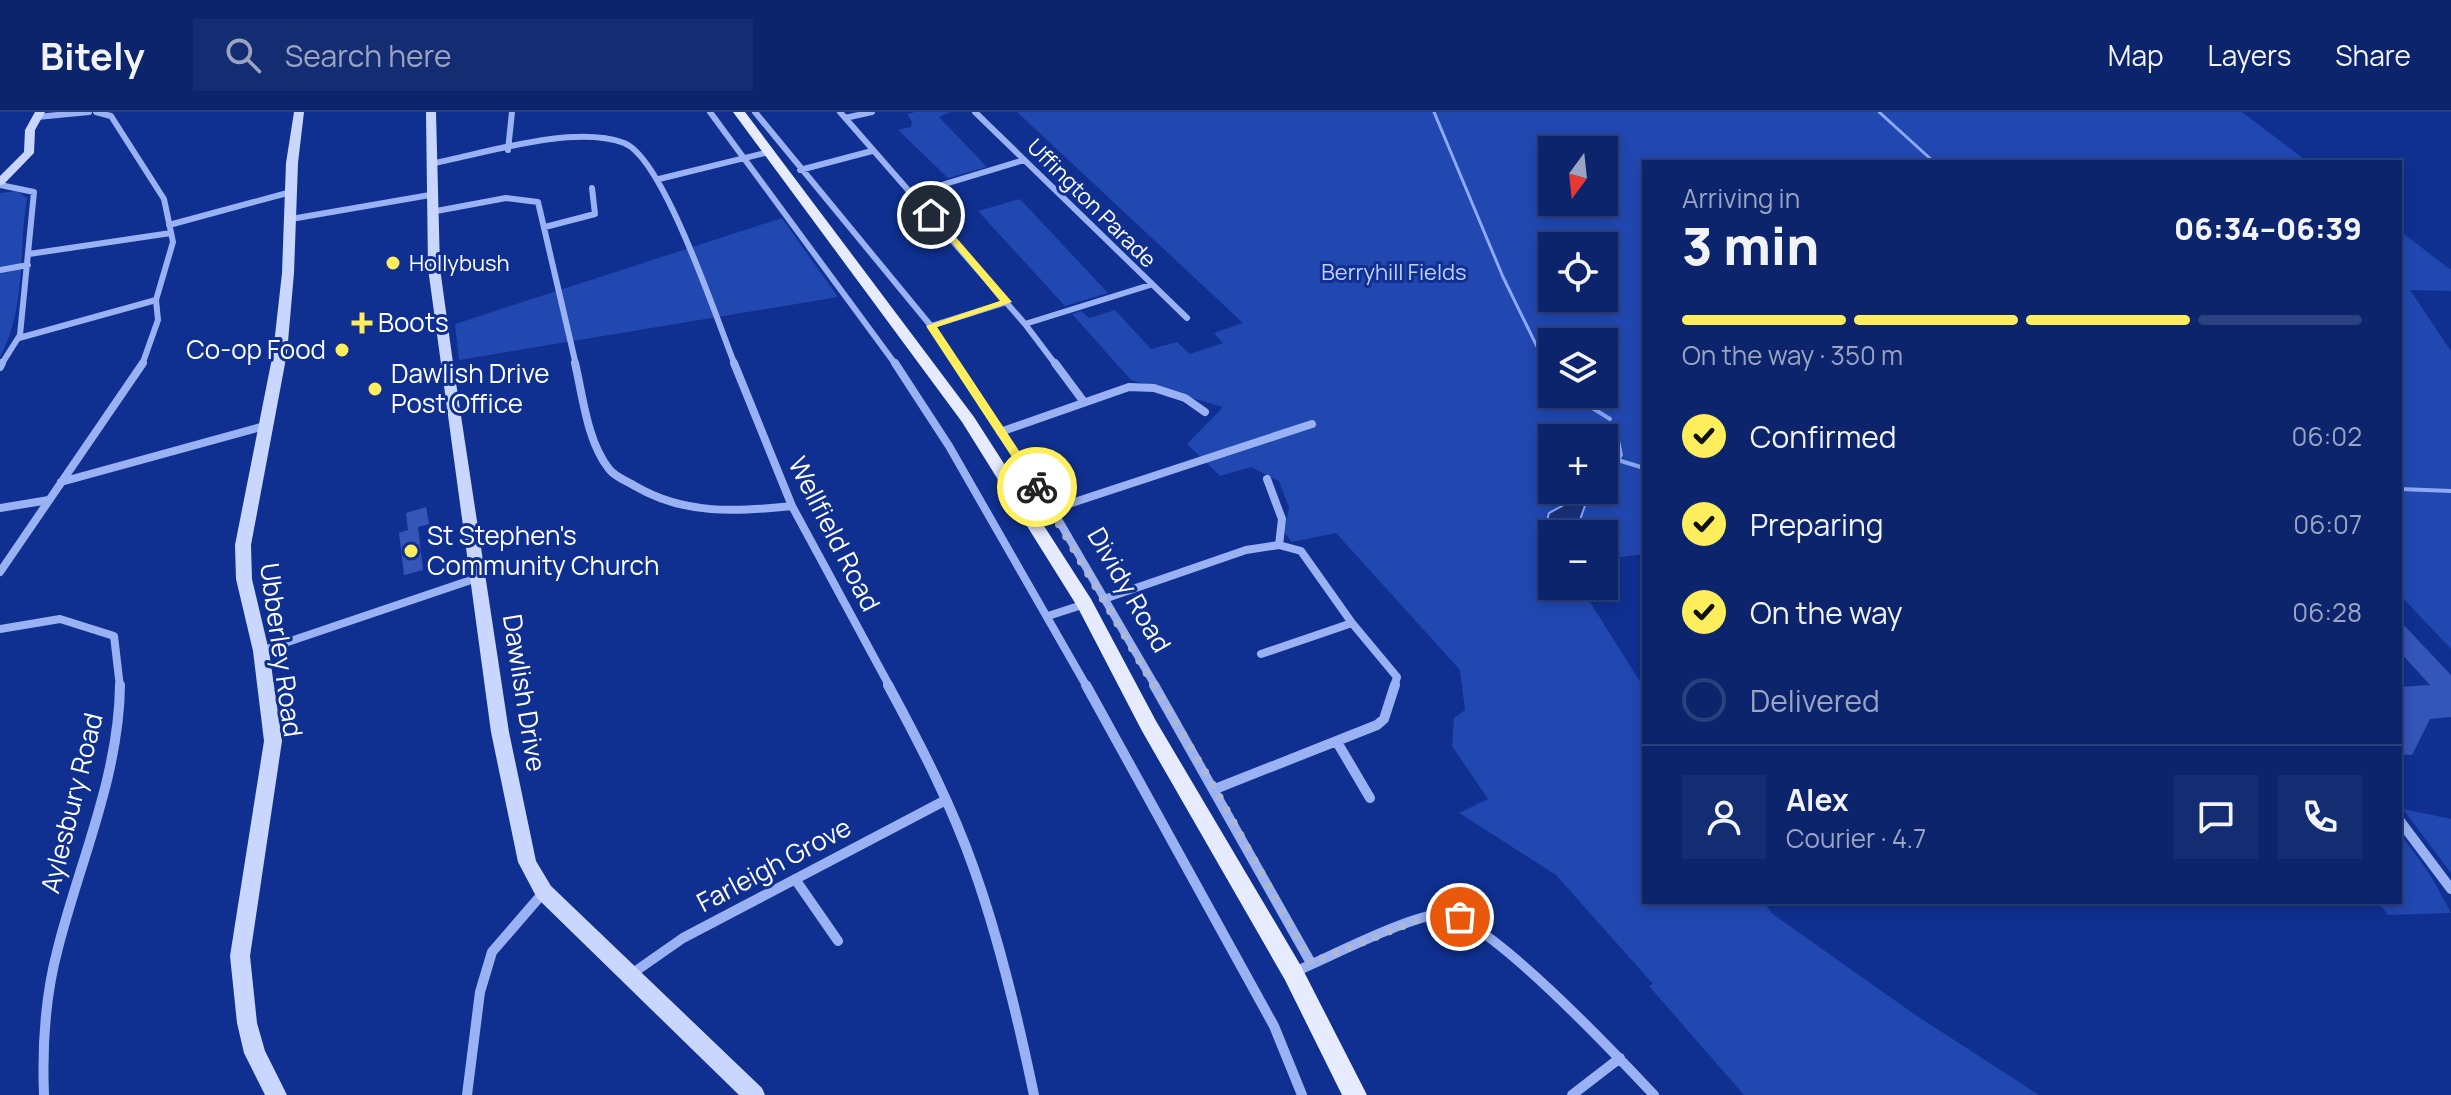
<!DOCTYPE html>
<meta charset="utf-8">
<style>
:root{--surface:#0b246c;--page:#142c72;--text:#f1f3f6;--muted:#9aa4c2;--line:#2b417f;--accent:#ffee5c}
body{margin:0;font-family:Manrope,sans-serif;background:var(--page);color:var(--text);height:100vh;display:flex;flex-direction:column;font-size:30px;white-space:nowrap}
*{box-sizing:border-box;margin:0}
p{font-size:26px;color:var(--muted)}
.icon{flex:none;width:44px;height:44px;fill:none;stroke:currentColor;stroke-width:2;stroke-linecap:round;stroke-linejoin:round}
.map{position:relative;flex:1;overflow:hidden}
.side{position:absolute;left:1642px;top:48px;width:760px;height:744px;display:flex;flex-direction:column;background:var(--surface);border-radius:0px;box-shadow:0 4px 12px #0003,0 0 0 2px var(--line)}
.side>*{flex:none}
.needle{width:52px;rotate:195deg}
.controls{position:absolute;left:1538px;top:24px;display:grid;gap:16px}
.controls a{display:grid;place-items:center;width:80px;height:80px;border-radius:0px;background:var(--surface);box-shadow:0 4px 12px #0003,0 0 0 2px var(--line);font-size:40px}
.pin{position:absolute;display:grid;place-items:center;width:68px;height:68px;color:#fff;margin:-34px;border:4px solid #fff;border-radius:50%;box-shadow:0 2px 8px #0007}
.courier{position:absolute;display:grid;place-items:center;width:80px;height:80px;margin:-40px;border:6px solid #ffee5c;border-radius:50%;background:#fff;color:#222;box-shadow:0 2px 10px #0007}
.summary em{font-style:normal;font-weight:800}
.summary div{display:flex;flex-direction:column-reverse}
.summary{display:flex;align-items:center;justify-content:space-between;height:136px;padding:0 40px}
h1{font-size:52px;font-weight:800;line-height:60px}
.bar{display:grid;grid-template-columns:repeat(4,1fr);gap:12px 8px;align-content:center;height:96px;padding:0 40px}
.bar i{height:10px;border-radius:6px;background:var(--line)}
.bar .active{background:var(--accent)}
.bar p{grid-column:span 4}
.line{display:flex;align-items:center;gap:20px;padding:0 40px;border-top:2px solid var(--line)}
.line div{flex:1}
.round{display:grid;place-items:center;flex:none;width:84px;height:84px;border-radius:0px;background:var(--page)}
ol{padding:0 40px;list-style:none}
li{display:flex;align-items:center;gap:24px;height:88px}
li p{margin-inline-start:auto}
li .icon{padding:8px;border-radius:50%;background:var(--accent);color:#111;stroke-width:4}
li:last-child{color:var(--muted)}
li i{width:44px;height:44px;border:4px solid var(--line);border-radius:50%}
header{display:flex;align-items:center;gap:48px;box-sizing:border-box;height:112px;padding:0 40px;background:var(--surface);border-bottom:2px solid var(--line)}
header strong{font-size:38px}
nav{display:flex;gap:44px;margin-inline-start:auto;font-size:28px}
.search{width:560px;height:72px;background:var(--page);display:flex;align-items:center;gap:20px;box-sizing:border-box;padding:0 28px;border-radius:0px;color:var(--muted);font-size:30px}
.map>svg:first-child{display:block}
</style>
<header>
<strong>Bitely</strong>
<div class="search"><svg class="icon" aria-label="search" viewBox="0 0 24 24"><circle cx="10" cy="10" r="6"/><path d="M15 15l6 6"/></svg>Search here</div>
<nav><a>Map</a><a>Layers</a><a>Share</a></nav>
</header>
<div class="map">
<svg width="2451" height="983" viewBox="0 0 2451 983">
<rect width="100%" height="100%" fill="#0f3090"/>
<path fill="#2147b0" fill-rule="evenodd" d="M915,0H950L939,5L987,55L948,66L898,18L911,15L912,10L907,2Z
M1017,0H2242L2308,50H1644V442L1604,447V422H1552V474H1580L1644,576V790H1763L1774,803L1914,902L2039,983H1744L1649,874L1653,872L1556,763L1459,701L1488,687L1452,634L1454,606L1465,598L1460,558L1336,421L1292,430L1284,420L1289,396L1279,369L1251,355L1220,364L1187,332L1223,295L1131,268L1072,202L1081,199L1089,206L1115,198L1151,237L1177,230L1190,242L1223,231L1214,221L1243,211ZM1552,38H1604V90H1552ZM1552,134H1604V186H1552ZM1552,230H1604V282H1552ZM1552,326H1604V378H1552Z
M17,79L27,86C18,139 27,195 0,245V81Z
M1020,87L1108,181L1065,194L978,99Z
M782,106L838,185L459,248L455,212Z
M2400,119L2451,158V179L2410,178L2451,239V537L2400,483Z
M2403,697L2451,707V761Z
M2400,721L2431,764L2451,801L2388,803L2378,790H2400Z"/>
<path fill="#19317a" stroke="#8ba9f7" stroke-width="2" d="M1586,381L1594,386L1587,388L1575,422H1566L1546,412L1549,401Z"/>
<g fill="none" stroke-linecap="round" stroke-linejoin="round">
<path stroke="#8ba9f7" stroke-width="3" d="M1434,0L1503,165L1546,253
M1879,0L1934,50"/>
<path stroke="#8ba9f7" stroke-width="4" d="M1545,251L1552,267
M1570,282L1610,307
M1621,349L1644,356
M1604,368L1621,343L1615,314
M2400,377L2451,379
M1586,381L1590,378"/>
</g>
<path fill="#3456b8" d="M426,395L429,412L418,415L423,458L404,463L399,421L408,418L406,401Z
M2400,509L2451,563V605L2430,607L2412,643L2400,642V575L2430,573L2400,540Z"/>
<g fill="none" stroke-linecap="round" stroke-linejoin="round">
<path stroke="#9ab2f3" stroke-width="6" d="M96,0L111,4L164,87L173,130L156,188L158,208L142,253
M710,0L896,253
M755,0L931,214L957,253
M840,0L1025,212L1056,253
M975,0L1187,206
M37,5L89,0
M845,6L872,0
M508,38L512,0
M430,52C483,42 572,12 624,31C664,46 717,209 735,253
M800,58L872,39
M659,67L769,40
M0,73L34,80L20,223L1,253
M912,82L1024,48
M431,100L506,86L538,90L576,253
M291,107L430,83
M169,113L291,80
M545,115L595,102L592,76
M29,142L171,121
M0,158L28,153
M1025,212L1150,173
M931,214L1007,190
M19,226L156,188"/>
<path stroke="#9ab2f3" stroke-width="8" d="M575,251C583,285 587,329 609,357C615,365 627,369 635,374C684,403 737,400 792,394
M734,251L792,394L890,575
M895,251L949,334L1087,575
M956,251L1052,397L1156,575
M1055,251L1084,290
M0,255L2,251
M1000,320L1129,275L1154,276L1185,286L1205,300
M1267,367L1282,407L1279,433
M61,370L268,313
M0,396L49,388
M1029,405L1312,312
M0,460L143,251
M1104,487L1246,438L1279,433L1301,439L1352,511L1397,565L1394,575
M1048,504L1085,492
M0,517L60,507L114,524L120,575
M261,539L480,465
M1261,542L1352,511"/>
<path stroke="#9ab2f3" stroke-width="10" d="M888,573C920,632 952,694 974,757C1000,830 1018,907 1034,983
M1086,573L1274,914L1302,983
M1154,573L1311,851
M1337,630L1370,686
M1215,677L1377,613L1384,607L1395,573
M2400,709L2451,777
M795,767L838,829
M1294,860C1328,846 1410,803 1442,802C1484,801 1621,948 1654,983
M630,863L683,826L944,689
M44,983C42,933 45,884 58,836C80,749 119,664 120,573
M467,983L480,880L492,840L543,781
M1572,983L1620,946"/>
<path fill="#c9d6fd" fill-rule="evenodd" d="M35,0H45L35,18L34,41L4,72L0,73V64L24,40L25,18Z
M294,0H304L298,51L294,161L287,241L251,433L252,467L269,539L282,629L250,844L257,911L265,939L287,983H265L244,941L237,911L230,844L264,629L253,539L236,467L235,433L273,241L282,161L286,51Z
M426,0H436L440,156L453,251L509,620L536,749L551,774L762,976L765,983H739L537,786L518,750L491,620L428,156Z"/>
<path fill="#e6ebff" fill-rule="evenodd" d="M733,0H745L974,305L1091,487L1156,609L1301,854L1367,983H1342L1285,868L1142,619L1077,494L962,310Z"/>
</g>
<path fill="#ffee5c" d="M928,101H935L1012,190L937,215L1041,372V377H1033L926,214L1000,189Z"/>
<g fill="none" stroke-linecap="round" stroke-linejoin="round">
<path stroke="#abb7d8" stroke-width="8" stroke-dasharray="0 14.4" d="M1037,375L1215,677L1311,851L1427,804L1445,802L1460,805"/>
</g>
<g fill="#ffee5c" stroke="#0f3090" stroke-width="3">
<circle cx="393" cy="151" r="8"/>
<path d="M358 199h8v8h8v8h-8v8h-8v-8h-8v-8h8z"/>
<circle cx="342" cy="238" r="8"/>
<circle cx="375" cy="277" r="8"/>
<circle cx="411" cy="439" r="8"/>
</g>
<g text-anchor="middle" stroke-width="6" stroke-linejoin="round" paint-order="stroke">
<g font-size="22" fill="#fff" stroke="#0f3090">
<text transform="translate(1092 91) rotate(45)" y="8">Uffington Parade</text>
</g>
<g font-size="22" fill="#fff" stroke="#0f3090" text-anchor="start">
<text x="409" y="159">Hollybush</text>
</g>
<g font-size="22" fill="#c1d1fe" stroke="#0f3090">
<text x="1394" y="168">Berryhill Fields</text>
</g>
<g font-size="26" fill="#fff" stroke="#0f3090" text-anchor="start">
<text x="378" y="220">Boots</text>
<text x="326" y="247" text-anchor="end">Co-op Food</text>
<text x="391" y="271">Dawlish Drive<tspan x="391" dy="30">Post Office</tspan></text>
<text x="427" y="433">St Stephen's<tspan x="427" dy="30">Community Church</tspan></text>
</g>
<g font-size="26" fill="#fff" stroke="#0f3090">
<text transform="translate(834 422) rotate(63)" y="9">Wellfield Road</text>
<text transform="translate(1129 478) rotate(60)" y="9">Dividy Road</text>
<text transform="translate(281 538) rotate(82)" y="9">Ubberley Road</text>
<text transform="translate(524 581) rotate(81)" y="9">Dawlish Drive</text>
<text transform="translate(72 691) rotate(-76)" y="9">Aylesbury Road</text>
<text transform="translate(774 753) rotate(-28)" y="9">Farleigh Grove</text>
</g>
</g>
</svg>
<div class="controls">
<a><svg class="needle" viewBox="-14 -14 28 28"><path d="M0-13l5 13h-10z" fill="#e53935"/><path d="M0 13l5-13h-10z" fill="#9aa4c2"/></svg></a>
<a><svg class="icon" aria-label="locate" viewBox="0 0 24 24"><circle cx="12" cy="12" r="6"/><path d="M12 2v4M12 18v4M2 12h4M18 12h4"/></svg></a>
<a><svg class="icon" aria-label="layers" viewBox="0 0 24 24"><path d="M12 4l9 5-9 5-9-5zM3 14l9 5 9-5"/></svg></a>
<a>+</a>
<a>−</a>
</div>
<div class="pin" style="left:1460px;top:805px;background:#ea580c"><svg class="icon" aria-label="bag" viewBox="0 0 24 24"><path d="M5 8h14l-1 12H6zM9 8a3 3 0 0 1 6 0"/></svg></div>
<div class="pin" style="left:931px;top:103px;background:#1f2937"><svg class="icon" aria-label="home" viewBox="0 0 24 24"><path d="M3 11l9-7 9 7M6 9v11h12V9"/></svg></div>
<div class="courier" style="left:1037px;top:375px"><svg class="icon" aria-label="bike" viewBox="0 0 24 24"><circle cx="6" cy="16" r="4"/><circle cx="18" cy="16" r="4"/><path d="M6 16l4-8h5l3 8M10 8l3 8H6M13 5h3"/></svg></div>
<section class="side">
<div class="summary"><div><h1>3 min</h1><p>Arriving in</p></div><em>06:34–06:39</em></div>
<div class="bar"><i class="active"></i><i class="active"></i><i class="active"></i><i></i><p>On the way · 350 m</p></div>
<ol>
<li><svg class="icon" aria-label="check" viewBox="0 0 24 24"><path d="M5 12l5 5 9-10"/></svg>Confirmed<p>06:02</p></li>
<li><svg class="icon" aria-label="check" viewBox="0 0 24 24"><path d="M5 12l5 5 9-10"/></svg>Preparing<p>06:07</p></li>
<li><svg class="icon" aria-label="check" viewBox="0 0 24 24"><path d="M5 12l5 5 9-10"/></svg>On the way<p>06:28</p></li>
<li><i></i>Delivered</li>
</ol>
<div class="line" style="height:144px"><a class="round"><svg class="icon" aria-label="person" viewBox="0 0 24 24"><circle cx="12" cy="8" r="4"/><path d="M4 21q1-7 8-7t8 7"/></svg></a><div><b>Alex</b><p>Courier · 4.7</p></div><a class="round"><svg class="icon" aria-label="chat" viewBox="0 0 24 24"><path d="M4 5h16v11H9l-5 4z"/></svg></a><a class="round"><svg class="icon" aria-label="phone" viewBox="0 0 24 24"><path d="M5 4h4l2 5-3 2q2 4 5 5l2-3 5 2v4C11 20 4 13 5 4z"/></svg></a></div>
</section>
</div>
